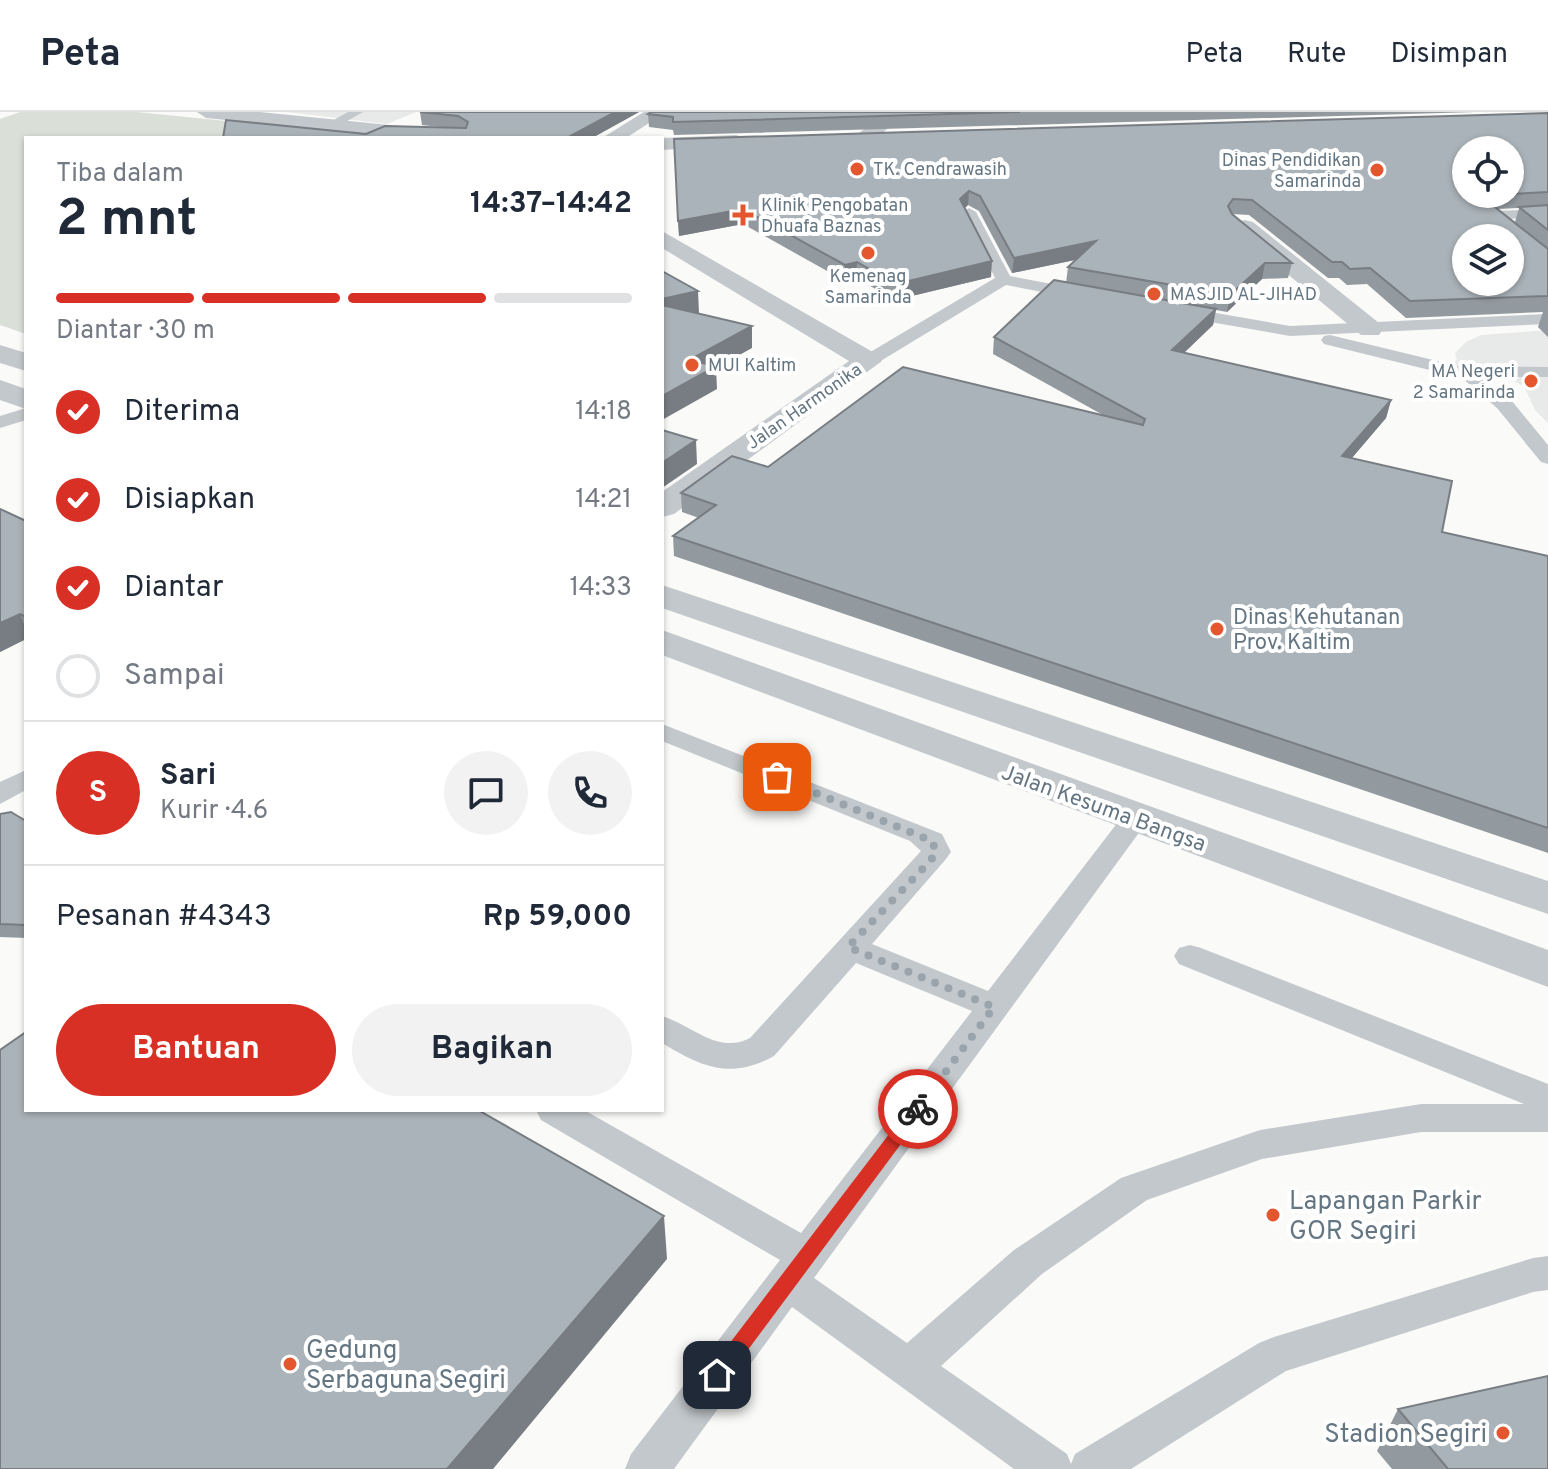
<!DOCTYPE html>
<html lang="id">
<meta charset="utf-8">
<style>
:root{--surface:#fff;--page:#f2f2f3;--text:#1f2937;--muted:#747a83;--line:#e0e1e3;--accent:#d93025}
body{margin:0;font-family:Overpass,sans-serif;background:var(--page);color:var(--text);height:100vh;display:flex;flex-direction:column;font-size:30px;white-space:nowrap}
*{box-sizing:border-box;margin:0}
p{font-size:26px;color:var(--muted)}
.icon{flex:none;width:44px;height:44px;fill:none;stroke:currentColor;stroke-width:2;stroke-linecap:round;stroke-linejoin:round}
.map{position:relative;flex:1;overflow:hidden}
.side{position:absolute;left:24px;top:24px;width:640px;height:976px;display:flex;flex-direction:column;background:var(--surface);border-radius:0px;box-shadow:0 2px 6px #0004}
.side>*{flex:none}
.tools{position:absolute;left:1452px;top:24px;display:grid;gap:16px}
.tools a{display:grid;place-items:center;width:72px;height:72px;border-radius:50%;background:var(--surface);box-shadow:0 2px 6px #0004;font-size:40px}
.pin{position:absolute;display:grid;place-items:center;width:68px;height:68px;color:#fff;margin:-34px;border-radius:16px;box-shadow:0 4px 12px #0006}
.courier{position:absolute;display:grid;place-items:center;width:80px;height:80px;margin:-40px;border:6px solid #d93025;border-radius:50%;background:#fff;color:#222;box-shadow:0 2px 10px #0007}
.head em{font-style:normal;font-weight:700}
.head div{display:flex;flex-direction:column-reverse}
.head{display:flex;align-items:center;justify-content:space-between;height:136px;padding:0 32px}
h1{font-size:52px;font-weight:700;line-height:60px}
.bar{display:grid;grid-template-columns:repeat(4,1fr);gap:12px 8px;align-content:center;height:96px;padding:0 32px}
.bar i{height:10px;border-radius:6px;background:var(--line)}
.bar .active{background:var(--accent)}
.bar p{grid-column:span 4}
.line{display:flex;align-items:center;gap:20px;padding:0 32px;border-top:2px solid var(--line)}
.line div{flex:1}
.round{display:grid;place-items:center;flex:none;width:84px;height:84px;border-radius:42px;background:var(--page)}
ol{padding:0 32px;list-style:none}
li{display:flex;align-items:center;gap:24px;height:88px}
li p{margin-inline-start:auto}
li .icon{padding:8px;border-radius:50%;background:var(--accent);color:#fff;stroke-width:4}
li:last-child{color:var(--muted)}
li i{width:44px;height:44px;border:4px solid var(--line);border-radius:50%}
.action{display:flex;gap:16px;margin-top:auto;padding:16px 32px}
.action a{flex:1;height:92px;border-radius:48px;background:var(--accent);color:#fff;font-size:32px;font-weight:700;line-height:92px;text-align:center}
.action a+a{background:var(--page);color:var(--text)}
header{display:flex;align-items:center;gap:48px;box-sizing:border-box;height:112px;padding:0 40px;background:var(--surface);border-bottom:2px solid var(--line)}
header strong{font-size:38px}
nav{display:flex;gap:44px;margin-inline-start:auto;font-size:28px}
.map>svg:first-child{display:block}
</style>
<header>
<strong>Peta</strong>
<nav><a>Peta</a><a>Rute</a><a>Disimpan</a></nav>
</header>
<div class="map">
<svg width="1548" height="1357" viewBox="0 0 1548 1357">
<rect width="100%" height="100%" fill="#fafaf8"/>
<path fill="#e8e9e9" d="M287,0H416L387,12Z
M1548,218V311L1535,298L1524,274L1503,264L1445,253L1457,248L1455,241L1466,230L1481,223Z"/>
<path fill="#dadfd7" d="M20,0H137L316,18L297,26H26V222L0,213V7Z"/>
<g fill="none" stroke-linecap="round" stroke-linejoin="round">
<path fill="#c3c8cc" fill-rule="evenodd" d="M348,0H363L335,16L325,13Z
M969,96L976,100L1010,164L1084,178L1092,183L1084,188L1006,173L874,253H862L859,249L862,245L995,166L962,100Z
M1548,97V105L1507,107L1548,141V154L1490,106L1492,100L1497,99Z
M1176,194L1290,214L1548,202V212L1290,224L1170,203L1168,199L1170,195Z
M1330,223L1458,254L1548,255V265H1482L1511,288L1548,333V352L1541,350L1497,296L1462,266L1324,232L1321,228L1324,224Z
M26,296V308L0,316V304Z
M662,612L942,722L951,740L946,747L872,832L988,879L1125,701L1135,698L1145,701L1149,707L814,1166L907,1231L1014,1138L1121,1066L1260,1018L1421,992H1524L1179,852L1174,844L1179,836L1190,833L1201,836L1548,972V1020H1421L1262,1047L1147,1088L1042,1162L941,1254L1067,1342L1071,1352L1075,1342L1259,1231L1274,1225L1533,1146L1548,1144V1178L1533,1180L1286,1259L1131,1357H1014L792,1195L674,1357H625L631,1342L780,1148L541,1008L536,998H584L801,1121L972,899L856,851L774,944C730,968 702,955 662,931V904C692,913 718,943 750,926L921,739L910,729L662,629Z
M26,658V678L0,692V670Z"/>
<path fill="#c3c8cc" fill-rule="evenodd" d="M197,0H260L458,20L468,26H402L206,6Z
M644,0H666L626,26H602Z
M886,0H907L873,29H859L856,25L859,21Z
M736,23L743,25L746,29L743,33L662,38V26Z
M1245,108L1253,110L1379,211L1383,217L1379,223H1361L1237,120L1234,115L1237,110Z
M662,119L878,243L882,249L674,402L662,405V380L849,249L662,136Z"/>
<path fill="#c3c8cc" fill-rule="evenodd" d="M0,233L26,241V259L0,251Z
M0,268L26,277V297L0,288Z
M662,473L1548,769V802L662,496Z
M662,518L1548,838V875L662,543Z"/>
</g>
<path fill="#929a9f" d="M420,0H639L592,26L366,22L440,15L422,13Z
M651,0H1475L674,23L673,18L649,15L648,2Z
M1548,1V137L1515,110L1519,96L1497,97L1548,137V225L1538,215L1543,200L1406,206L1367,172L1347,173L1339,166H1328L1249,103L1232,102L1292,151L1288,166L1262,167L1227,200L1216,198L1213,213L1184,241L1391,288L1386,306L1352,346L1442,420L1548,444V741L674,444L673,424L699,406L682,400L681,381L768,355L1103,303L993,242L994,225L1066,171L1068,155L1075,148L1012,161L979,99L968,93L965,96L991,165L895,188L856,166L845,169L743,112L679,124L674,27Z
M0,397L26,409V527L0,540Z
M0,702L26,709V826L0,825Z
M1398,1297L1548,1357H1392L1377,1339Z"/>
<path fill="#777d82" d="M615,0H639L592,26H567Z
M969,79L968,93L959,101L960,87Z
M743,97V112L679,124L678,109Z
M1096,129L1094,144L1012,161L1014,146Z
M992,149L991,165L895,188L896,172Z
M857,150L856,166L845,169V153Z
M1265,151L1262,167L1227,200L1230,183Z
M698,179L699,201L662,209V187Z
M1216,197L1213,213L1169,255L1172,238Z
M752,214V236L716,256L717,277L662,308V284L689,248Z
M1391,288L1386,306L1338,362L1342,344Z
M696,328L697,352L662,376V351Z
M20,502L26,518V527L0,540V511Z
M664,1104L667,1147L493,1357H447Z"/>
<path fill="#aab3b9" stroke="#777d82" stroke-width="2" fill-rule="evenodd" d="M420,0H615L567,26H223L226,8L366,22L385,14L466,16L468,10L458,4Z
M651,0H1020L673,10V5L648,2Z
M1548,1V80L1510,82V38H1466V82H1505H1496L1491,92L1548,137V184L1410,189L1370,156L1350,157L1342,150H1332L1252,88L1233,87L1228,94L1232,102L1292,151H1265L1230,183L1068,155L1096,129L1014,146L980,84L969,79L960,87L992,149L896,172L857,150L845,153L743,97L678,109L674,27ZM1466,126H1510V170H1466Z
M1548,93V118L1519,95Z
M662,159L698,179L662,187Z
M1054,168L1216,197L1172,238L1391,288L1342,344L1452,369L1442,420L1548,444V716L673,424L716,393L681,381L732,344L768,355L903,255L1143,313L1145,307L994,225Z
M662,193L752,214L689,248L716,254L662,284Z
M662,318L696,328L662,351Z
M0,397L26,409V505L20,502L0,511Z
M11,700L26,709V813L0,812V702Z
M26,920V998H478L664,1104L447,1357H0V938Z
M1548,1264V1357H1448L1398,1297Z"/>
<path fill="#d93025" d="M918,990L924,992L926,997L924,1001L724,1270L717,1272L710,1270L707,1263L710,1257L912,992Z"/>
<g fill="none" stroke-linecap="round" stroke-linejoin="round">
<path stroke="#99a4ac" stroke-width="8" stroke-dasharray="0 14.4" d="M777,665L932,729L936,740L931,748L848,835L994,895L918,997"/>
</g>
<g fill="#e4572e" stroke="#fff" stroke-width="3">
<circle cx="857" cy="57" r="8"/>
<circle cx="1377" cy="58" r="8"/>
<path d="M739 91h8v8h8v8h-8v8h-8v-8h-8v-8h8z"/>
<circle cx="868" cy="141" r="8"/>
<circle cx="1154" cy="182" r="8"/>
<circle cx="692" cy="253" r="8"/>
<circle cx="1531" cy="269" r="8"/>
<circle cx="1217" cy="517" r="8"/>
<circle cx="1273" cy="1103" r="8"/>
<circle cx="290" cy="1252" r="8"/>
<circle cx="1503" cy="1321" r="8"/>
</g>
<g text-anchor="middle" stroke-width="8" stroke-linejoin="round" paint-order="stroke">
<g font-size="18" fill="#657683" stroke="#fff" text-anchor="start">
<text x="1361" y="54" text-anchor="end">Dinas Pendidikan<tspan x="1361" dy="21">Samarinda</tspan></text>
<text x="873" y="63">TK. Cendrawasih</text>
<text x="761" y="99">Klinik Pengobatan<tspan x="761" dy="21">Dhuafa Baznas</tspan></text>
<text x="868" y="170" text-anchor="middle">Kemenag<tspan x="868" dy="21">Samarinda</tspan></text>
<text x="1170" y="188">MASJID AL-JIHAD</text>
<text x="708" y="259">MUI Kaltim</text>
<text x="1515" y="265" text-anchor="end">MA Negeri<tspan x="1515" dy="21">2 Samarinda</tspan></text>
</g>
<g font-size="18" fill="#657683" stroke="#fff">
<text transform="translate(804 294) rotate(-35)" y="6">Jalan Harmonika</text>
</g>
<g font-size="22" fill="#657683" stroke="#fff" text-anchor="start">
<text x="1233" y="512">Dinas Kehutanan<tspan x="1233" dy="25">Prov. Kaltim</tspan></text>
</g>
<g font-size="22" fill="#657683" stroke="#fff">
<text transform="translate(1104 695) rotate(20)" y="8">Jalan Kesuma Bangsa</text>
</g>
<g font-size="26" fill="#657683" stroke="#fff" text-anchor="start">
<text x="1289" y="1097">Lapangan Parkir<tspan x="1289" dy="30">GOR Segiri</tspan></text>
<text x="306" y="1246">Gedung<tspan x="306" dy="30">Serbaguna Segiri</tspan></text>
<text x="1487" y="1330" text-anchor="end">Stadion Segiri</text>
</g>
</g>
</svg>
<div class="tools">
<a><svg class="icon" aria-label="locate" viewBox="0 0 24 24"><circle cx="12" cy="12" r="6"/><path d="M12 2v4M12 18v4M2 12h4M18 12h4"/></svg></a>
<a><svg class="icon" aria-label="layers" viewBox="0 0 24 24"><path d="M12 4l9 5-9 5-9-5zM3 14l9 5 9-5"/></svg></a>
</div>
<div class="pin" style="left:777px;top:665px;background:#ea580c"><svg class="icon" aria-label="bag" viewBox="0 0 24 24"><path d="M5 8h14l-1 12H6zM9 8a3 3 0 0 1 6 0"/></svg></div>
<div class="pin" style="left:717px;top:1263px;background:#1f2937"><svg class="icon" aria-label="home" viewBox="0 0 24 24"><path d="M3 11l9-7 9 7M6 9v11h12V9"/></svg></div>
<div class="courier" style="left:918px;top:997px"><svg class="icon" aria-label="bike" viewBox="0 0 24 24"><circle cx="6" cy="16" r="4"/><circle cx="18" cy="16" r="4"/><path d="M6 16l4-8h5l3 8M10 8l3 8H6M13 5h3"/></svg></div>
<section class="side">
<div class="head"><div><h1>2 mnt</h1><p>Tiba dalam</p></div><em>14:37–14:42</em></div>
<div class="bar"><i class="active"></i><i class="active"></i><i class="active"></i><i></i><p>Diantar · 30 m</p></div>
<ol>
<li><svg class="icon" aria-label="check" viewBox="0 0 24 24"><path d="M5 12l5 5 9-10"/></svg>Diterima<p>14:18</p></li>
<li><svg class="icon" aria-label="check" viewBox="0 0 24 24"><path d="M5 12l5 5 9-10"/></svg>Disiapkan<p>14:21</p></li>
<li><svg class="icon" aria-label="check" viewBox="0 0 24 24"><path d="M5 12l5 5 9-10"/></svg>Diantar<p>14:33</p></li>
<li><i></i>Sampai</li>
</ol>
<div class="line" style="height:144px"><b class="round" style="background:var(--accent);color:#fff">S</b><div><b>Sari</b><p>Kurir · 4.6</p></div><a class="round"><svg class="icon" aria-label="chat" viewBox="0 0 24 24"><path d="M4 5h16v11H9l-5 4z"/></svg></a><a class="round"><svg class="icon" aria-label="phone" viewBox="0 0 24 24"><path d="M5 4h4l2 5-3 2q2 4 5 5l2-3 5 2v4C11 20 4 13 5 4z"/></svg></a></div>
<div class="line" style="height:104px"><div>Pesanan #4343</div><b>Rp 59,000</b></div>
<div class="action"><a>Bantuan</a><a>Bagikan</a></div>
</section>
</div>
